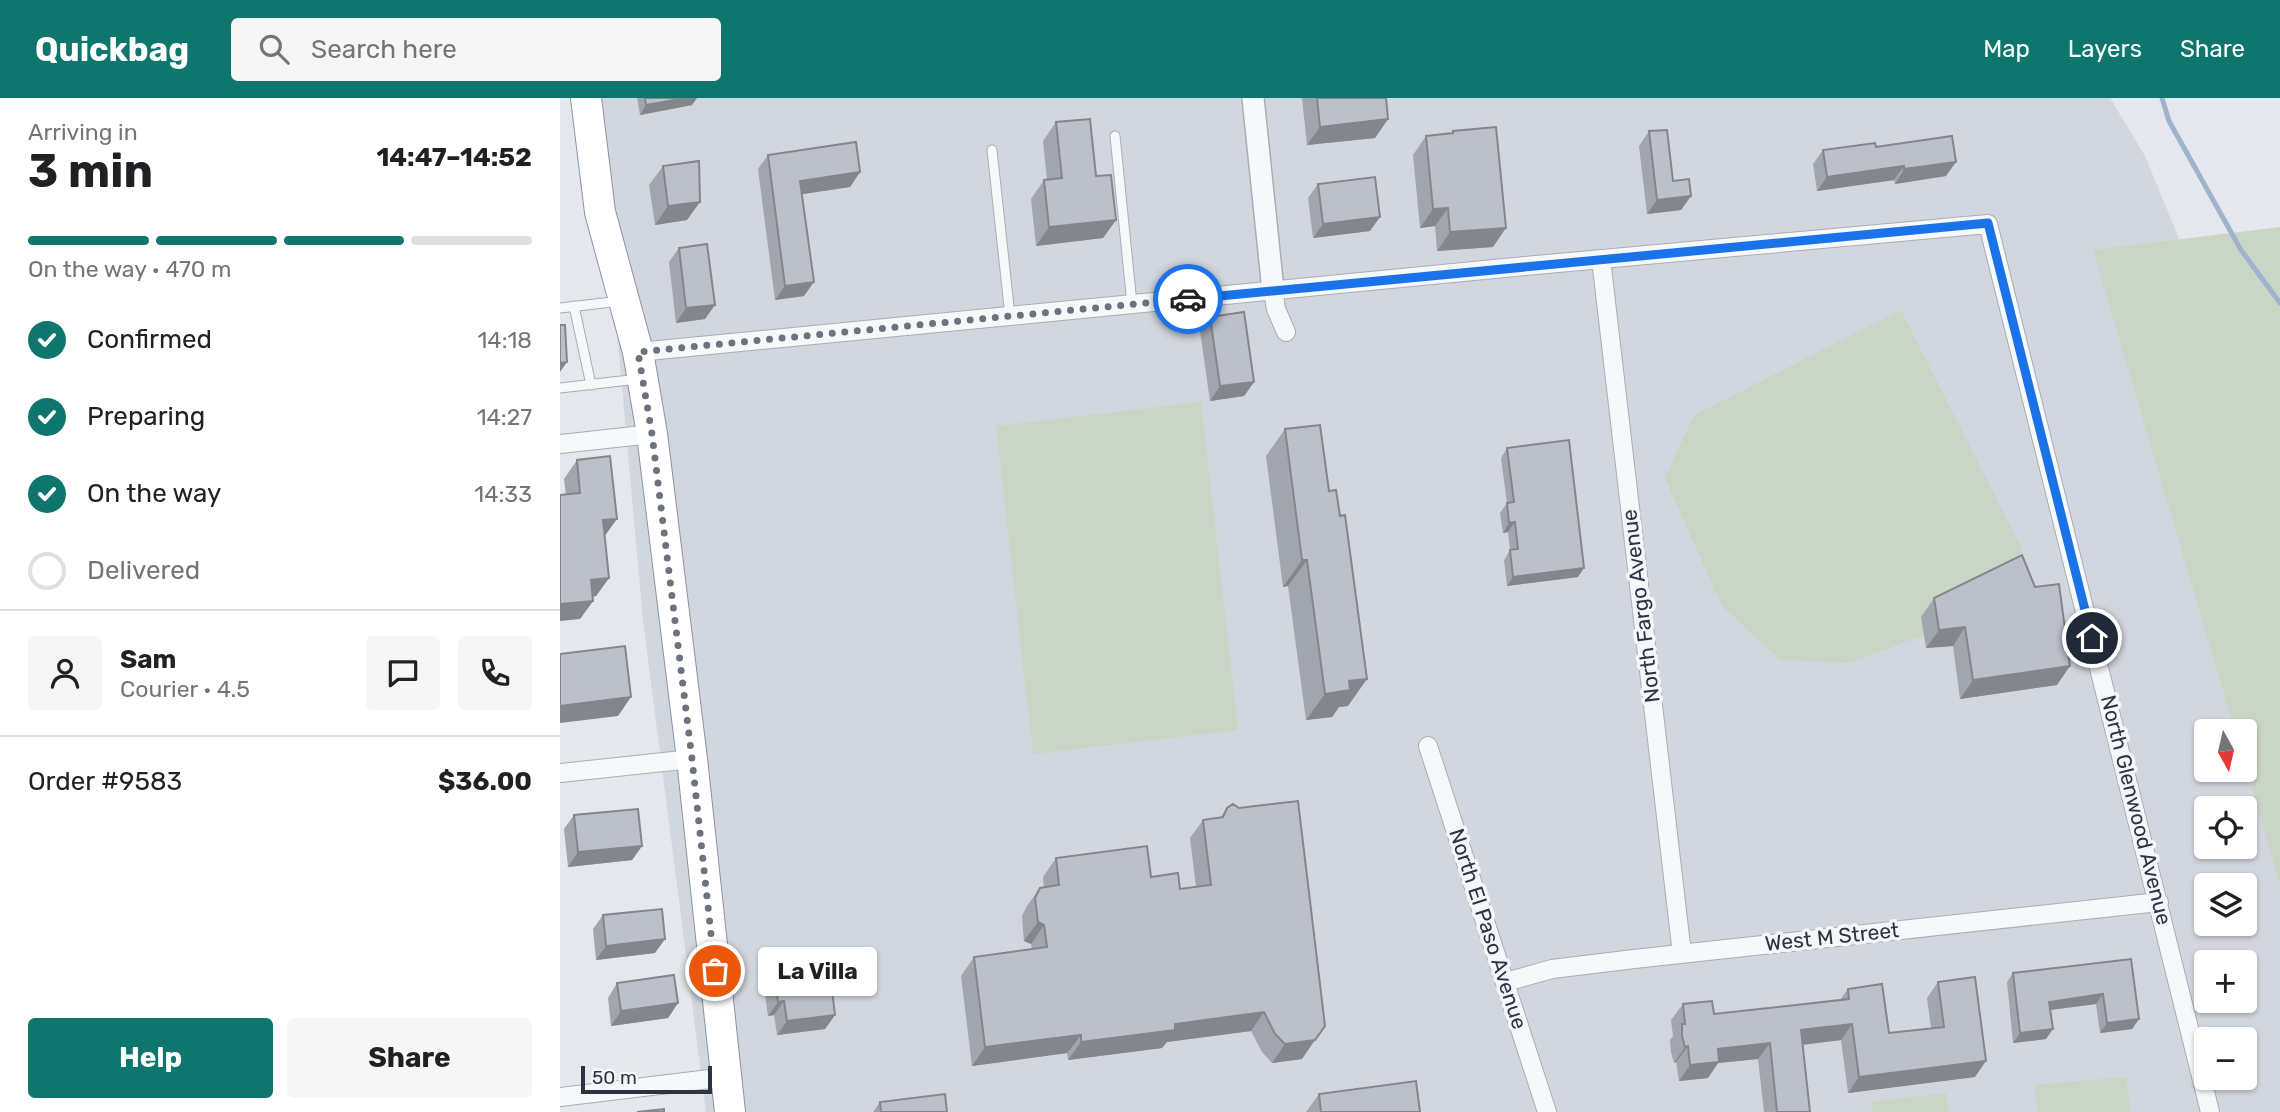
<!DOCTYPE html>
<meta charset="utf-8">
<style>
:root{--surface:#fff;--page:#f6f6f6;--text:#202124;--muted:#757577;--line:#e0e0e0;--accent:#0f766e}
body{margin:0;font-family:Rubik,sans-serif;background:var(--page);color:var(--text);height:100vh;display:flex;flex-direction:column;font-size:26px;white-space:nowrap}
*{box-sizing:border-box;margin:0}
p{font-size:23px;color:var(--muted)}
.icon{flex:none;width:38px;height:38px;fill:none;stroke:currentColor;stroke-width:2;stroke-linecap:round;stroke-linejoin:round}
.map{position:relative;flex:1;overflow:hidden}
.side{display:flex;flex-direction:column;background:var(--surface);width:560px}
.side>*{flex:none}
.needle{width:46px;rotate:172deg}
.fabs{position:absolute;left:1634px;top:621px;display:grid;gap:14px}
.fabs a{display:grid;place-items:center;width:63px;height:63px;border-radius:7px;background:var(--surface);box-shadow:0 2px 5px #0004;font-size:35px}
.scale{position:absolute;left:21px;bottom:18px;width:131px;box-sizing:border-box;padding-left:7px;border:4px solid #2b3445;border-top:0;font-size:19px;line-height:24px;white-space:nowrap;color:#2b3445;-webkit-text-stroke:5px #f4f6f9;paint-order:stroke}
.pin{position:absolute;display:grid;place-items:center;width:60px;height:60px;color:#fff;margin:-30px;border:4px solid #fff;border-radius:50%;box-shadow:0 2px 7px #0007}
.courier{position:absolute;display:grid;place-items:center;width:70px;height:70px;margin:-35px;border:5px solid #1a73e8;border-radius:50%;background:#fff;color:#222;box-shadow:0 2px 9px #0007}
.bubble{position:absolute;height:49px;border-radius:7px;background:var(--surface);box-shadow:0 2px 5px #0004;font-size:23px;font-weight:700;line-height:49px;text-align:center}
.summary em{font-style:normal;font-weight:700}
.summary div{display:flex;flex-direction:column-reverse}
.summary{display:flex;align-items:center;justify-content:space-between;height:119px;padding:0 28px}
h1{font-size:46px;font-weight:700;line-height:52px}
.bar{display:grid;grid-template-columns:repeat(4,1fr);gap:10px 7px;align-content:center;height:84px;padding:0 28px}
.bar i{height:9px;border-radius:5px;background:var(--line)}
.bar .selected{background:var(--accent)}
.bar p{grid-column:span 4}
.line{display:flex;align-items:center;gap:18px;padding:0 28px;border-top:2px solid var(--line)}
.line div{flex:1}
.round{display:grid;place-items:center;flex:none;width:74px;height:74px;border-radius:7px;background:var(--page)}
ol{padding:0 28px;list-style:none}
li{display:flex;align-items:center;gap:21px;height:77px}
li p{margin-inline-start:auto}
li .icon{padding:7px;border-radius:50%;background:var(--accent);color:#fff;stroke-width:4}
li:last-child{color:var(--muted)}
li i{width:38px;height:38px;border:4px solid var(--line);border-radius:50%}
.cta{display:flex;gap:14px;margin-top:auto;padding:14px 28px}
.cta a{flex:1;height:80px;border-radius:7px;background:var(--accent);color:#fff;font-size:28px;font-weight:700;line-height:80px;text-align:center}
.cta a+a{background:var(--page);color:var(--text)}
header{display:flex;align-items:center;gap:42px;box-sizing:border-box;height:98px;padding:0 35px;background:var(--accent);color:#fff}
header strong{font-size:33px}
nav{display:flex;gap:38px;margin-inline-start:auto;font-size:24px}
.search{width:490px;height:63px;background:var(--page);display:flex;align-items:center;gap:18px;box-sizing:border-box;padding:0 24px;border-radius:7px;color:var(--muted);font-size:26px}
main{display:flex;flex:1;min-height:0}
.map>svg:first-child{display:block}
</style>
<header>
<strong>Quickbag</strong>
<div class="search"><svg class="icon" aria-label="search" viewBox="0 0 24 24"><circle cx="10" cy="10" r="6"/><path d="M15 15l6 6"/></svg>Search here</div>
<nav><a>Map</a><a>Layers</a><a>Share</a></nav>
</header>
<main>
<section class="side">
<div class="summary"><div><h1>3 min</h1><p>Arriving in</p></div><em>14:47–14:52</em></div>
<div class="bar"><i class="selected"></i><i class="selected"></i><i class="selected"></i><i></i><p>On the way · 470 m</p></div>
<ol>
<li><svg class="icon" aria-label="check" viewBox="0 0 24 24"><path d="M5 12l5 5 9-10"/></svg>Confirmed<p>14:18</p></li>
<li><svg class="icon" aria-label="check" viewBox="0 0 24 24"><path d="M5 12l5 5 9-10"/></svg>Preparing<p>14:27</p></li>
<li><svg class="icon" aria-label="check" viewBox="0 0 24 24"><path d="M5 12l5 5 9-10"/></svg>On the way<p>14:33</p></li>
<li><i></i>Delivered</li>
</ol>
<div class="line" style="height:126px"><a class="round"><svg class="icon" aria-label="person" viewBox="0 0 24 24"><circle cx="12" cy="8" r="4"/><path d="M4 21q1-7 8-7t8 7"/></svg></a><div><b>Sam</b><p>Courier · 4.5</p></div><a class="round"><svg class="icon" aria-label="chat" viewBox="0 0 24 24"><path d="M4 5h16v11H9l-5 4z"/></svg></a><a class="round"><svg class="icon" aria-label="phone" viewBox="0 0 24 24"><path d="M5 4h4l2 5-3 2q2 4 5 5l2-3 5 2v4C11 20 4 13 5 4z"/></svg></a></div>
<div class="line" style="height:91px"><div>Order #9583</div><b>$36.00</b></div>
<div class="cta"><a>Help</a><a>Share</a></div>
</section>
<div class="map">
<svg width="1720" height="1014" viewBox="0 0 1720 1014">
<rect width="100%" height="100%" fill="#e4e7ec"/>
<path fill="#d2d6de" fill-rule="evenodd" d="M36,0H1550L1585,58L1622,148L1720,597V1014H146L83,522ZM1647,634H1685V672H1647ZM1647,710H1685V749H1647ZM1647,788H1685V826H1647ZM1647,864H1685V903H1647ZM1647,942H1685V980H1647Z"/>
<path fill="#c9d6c5" d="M1720,129V786L1685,668V634L1675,633L1533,152Z
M1341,212L1462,451L1452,482L1382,530L1289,565L1220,562L1162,508L1105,380L1134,317Z
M641,304L678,632L473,656L436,328Z
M1566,979L1570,1014H1478L1474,987Z
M1386,995L1389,1014H1312L1311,1004Z"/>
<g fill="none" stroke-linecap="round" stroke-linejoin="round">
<path stroke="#9fb4cc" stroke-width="5" d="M1602,0L1609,23L1681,152L1720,205"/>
<g stroke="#a9aeb7" stroke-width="11">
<path id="service" d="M555,38L572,206
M432,52L450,218
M14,208L31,287
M0,210L61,203
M0,290L78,281"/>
</g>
<g stroke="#a9aeb7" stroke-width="20">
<path id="minor" d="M1041,161L1122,856
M713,192L716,211L726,234
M78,254L965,168L1428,126L1650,1014
M0,346L92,336
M868,648L987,1014
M0,675L132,661
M946,884L992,871L1074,861L1599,804
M0,999L166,979"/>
</g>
<g stroke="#a9aeb7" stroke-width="24">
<path id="tertiary" d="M693,0L713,192"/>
</g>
<g stroke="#8b94a3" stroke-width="32">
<path id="trunk" d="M26,0L40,114L78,254L92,336L132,661L170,1014"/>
</g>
<use href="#service" stroke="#f7f8fa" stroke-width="9"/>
<use href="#minor" stroke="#f7f8fa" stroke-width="18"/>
<use href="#tertiary" stroke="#f7f8fa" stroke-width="21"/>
<use href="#trunk" stroke="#fff" stroke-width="30"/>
</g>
<path fill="#a1a5ae" d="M77,0H137L132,7L80,17Z
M742,0H826L828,21L815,40L747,47Z
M496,24L536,78L556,122L543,140L476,148L471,101L484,82H487L483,43Z
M893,33L933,149L877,153L875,128L860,130L853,57L866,38L891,36Z
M1089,33L1113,83L1131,98L1121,112L1087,116L1079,48Z
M1316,49L1386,78L1335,86L1334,82L1257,93L1253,66L1263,52Z
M208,57L300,74L290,89L242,96L244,198L215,202L198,71Z
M103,68L127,122L95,127L89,87Z
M758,86L810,133L753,140L748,100Z
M119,150L145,221L116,225L109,164Z
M650,219L694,284L684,298L650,303L640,233Z
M725,331L788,608L779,609L772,619L746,622L728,488L723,489L706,358Z
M947,350L1018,479L947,488L944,462L950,452L948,434L943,435L940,415L947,405L941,360Z
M17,362L45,438L49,480L36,498L32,499L33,503L20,521L4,381Z
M1374,500L1497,587L1400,601L1393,548L1366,550L1361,519Z
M667,710L742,961L712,965L702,954L691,933L607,944L602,950L508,962L507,955L412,968L401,878L414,859L472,851L471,846L464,843L462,818L467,808L480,790L484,789L483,779L496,760L591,779L620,791L636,789L630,740L643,722L661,719Z
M14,717L82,748L72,762L8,769L4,731Z
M43,817L95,855L36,862L33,831Z
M216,860L288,867L281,878V883L272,896L275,917L265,931L217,937L214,917L208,918L203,883L207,879L206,874Z
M1571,861L1579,921L1572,931L1540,935L1536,906L1490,912L1486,941L1453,945L1447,884L1453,875Z
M1378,884L1415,979L1288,995L1281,942L1243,947L1250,1014H1204L1198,961L1158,965L1148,980L1119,983L1116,964L1114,965L1111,954L1110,942L1113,938L1111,922L1123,906L1154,916L1280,902L1288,891L1329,935L1371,930L1367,900Z
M57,885L118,905L108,920L51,928L48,900Z
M759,996L860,1014H746Z
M320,1004L387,1014H313Z"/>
<path fill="#83868d" d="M126,0H137L132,7L80,17L86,7Z
M828,21L815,40L747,47L760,29Z
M1396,64L1386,78L1335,86L1344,71Z
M1344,68L1334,82L1257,93L1267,79Z
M300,74L290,89L230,98L240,83Z
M1131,98L1121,112L1087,116L1097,102Z
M140,104L127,122L95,127L108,108Z
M888,110L875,128L860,130L873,111Z
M820,119L810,133L753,140L763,126Z
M556,122L543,140L476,148L489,129Z
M946,130L933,149L877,153L890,134Z
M254,184L244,198L215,202L225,188Z
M155,207L145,221L116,225L126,210Z
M7,264L0,274V265Z
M694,284L684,298L650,303L660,288Z
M57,421L44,439L43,422Z
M955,424L948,434L943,435L949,425Z
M742,462H747L728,488L723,489Z
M1024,470L1018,479L947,488L953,479Z
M49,480L36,498L18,500L31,482Z
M33,503L20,521L0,523V506Z
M1405,529L1393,548L1366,550L1379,532Z
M1510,568L1497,587L1400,601L1413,582Z
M807,581L788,608L779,609L772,619L746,622L765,596L789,583Z
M71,599L58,618L0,625V608Z
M82,748L72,762L8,769L18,754Z
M478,824L484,827L471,846L464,843Z
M105,841L95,855L36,862L46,848Z
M288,867L278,882L280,869Z
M281,883L272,897L271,884Z
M1543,896L1536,906L1482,913L1489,904Z
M224,903L214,917L208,918L218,904Z
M118,905L108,920L51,928L61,913Z
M704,914L691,933L607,944L602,950L508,962L521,944L615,926Z
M275,917L265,931L217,937L227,923Z
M1579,921L1572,931L1540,935L1547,925Z
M1292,926L1281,942L1230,948L1241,932Z
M1493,931L1486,941L1453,945L1460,935Z
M521,937L507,955L412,968L425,949Z
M755,942L742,961L712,965L725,946Z
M1210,945L1198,961L1158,965L1148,980L1119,983L1130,967L1158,951Z
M1128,948L1116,964L1114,965L1125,949Z
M1426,963L1415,979L1288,995L1299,979Z"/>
<path fill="#bbc0ca" stroke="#83868d" stroke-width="2" d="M85,0H126L86,7Z
M757,0H826L828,21L760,29Z
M530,21L536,78L551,77L556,122L489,129L484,82L502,80L496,24Z
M936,29L946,130L890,134L888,110L873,111L866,38L893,35V33Z
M1107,32L1113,83L1129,81L1131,98L1097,102L1089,33Z
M1392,38L1396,64L1344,71V68L1267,79L1263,52L1315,45L1316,49Z
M296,44L300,74L240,83L254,184L225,188L208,57Z
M139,63L140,104L108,108L103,68Z
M815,79L820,119L763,126L758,86Z
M147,146L155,207L126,210L119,150Z
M684,214L694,284L660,288L650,219Z
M0,227H5L7,264L0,265Z
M760,327L769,393L776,392L780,418L785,417L807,581L789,583L790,592L765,596L747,462H742L725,331Z
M1009,342L1024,470L953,479L950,452L958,451L955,424L949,425L947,405L954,404L947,350Z
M50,358L57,421L43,422L49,480L31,482L33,503L0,506V397L20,395L17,362Z
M1462,457L1475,489L1499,486L1510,568L1413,582L1405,529L1379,532L1374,500Z
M65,548L71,599L0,608V556Z
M738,703L765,928L755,942L725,946L715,936L704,914L615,926V932L521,944V937L425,949L414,859L487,849L484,827L478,824L475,800L480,790L499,787L496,760L587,748L591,779L618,775L620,791L651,787L643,722L663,719L667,710L673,706L679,710Z
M78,711L82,748L18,754L14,717Z
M102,811L105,841L46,848L43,817Z
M286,852L288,867L280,869L281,883L271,884L275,917L227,923L224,903L218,904L213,869H217L216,860Z
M1571,861L1579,921L1547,925L1543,896L1489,904L1493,931L1460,935L1453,875Z
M114,877L118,905L61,913L57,885Z
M1415,879L1426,963L1299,979L1292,926L1241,932L1250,1014H1217L1210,945L1158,951L1159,964L1130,967L1128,948L1125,949L1122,938V926H1125L1123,906L1152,903L1154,916L1289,901L1288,891L1322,886L1329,935L1384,929L1378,884Z
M856,983L860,1014H761L759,996Z
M385,996L387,1014H321L320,1004Z
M104,1011V1014H77Z"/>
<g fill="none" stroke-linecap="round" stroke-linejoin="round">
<path stroke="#6c737f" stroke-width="7" stroke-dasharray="0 12.6" d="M155,873L132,661L92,336L78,254L628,201"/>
<path stroke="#1a73e8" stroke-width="9" d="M628,201L1428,125L1532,540"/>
</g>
<g text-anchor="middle" stroke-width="7" stroke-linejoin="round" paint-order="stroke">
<g font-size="21" fill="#2b3445" stroke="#f4f6f9">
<text transform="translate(1081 508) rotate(-97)" y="7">North Fargo Avenue</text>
<text transform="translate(1576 712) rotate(76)" y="7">North Glenwood Avenue</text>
<text transform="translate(928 831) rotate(72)" y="7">North El Paso Avenue</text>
<text transform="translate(1272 839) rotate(-6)" y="7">West M Street</text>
</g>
</g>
</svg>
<div class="fabs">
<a><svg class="needle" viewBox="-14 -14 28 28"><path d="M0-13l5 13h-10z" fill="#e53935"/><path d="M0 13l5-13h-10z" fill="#757577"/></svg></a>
<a><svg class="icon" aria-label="locate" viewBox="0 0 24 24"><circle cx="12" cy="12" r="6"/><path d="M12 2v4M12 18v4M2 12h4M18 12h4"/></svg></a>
<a><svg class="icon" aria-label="layers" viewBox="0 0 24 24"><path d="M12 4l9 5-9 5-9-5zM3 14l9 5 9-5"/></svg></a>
<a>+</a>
<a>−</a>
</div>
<div class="scale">50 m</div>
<div class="pin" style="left:155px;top:873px;background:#ea580c"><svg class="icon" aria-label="bag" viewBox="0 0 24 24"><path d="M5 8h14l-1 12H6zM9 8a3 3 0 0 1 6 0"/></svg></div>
<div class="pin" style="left:1532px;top:540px;background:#1f2937"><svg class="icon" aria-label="home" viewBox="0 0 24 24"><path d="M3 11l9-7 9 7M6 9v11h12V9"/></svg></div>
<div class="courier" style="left:628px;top:201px"><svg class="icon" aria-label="car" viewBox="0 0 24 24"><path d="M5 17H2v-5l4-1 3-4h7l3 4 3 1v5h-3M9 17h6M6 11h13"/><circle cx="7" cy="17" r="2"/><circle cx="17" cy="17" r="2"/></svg></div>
<div class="bubble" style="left:198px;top:849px;width:119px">La Villa</div>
</div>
</main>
